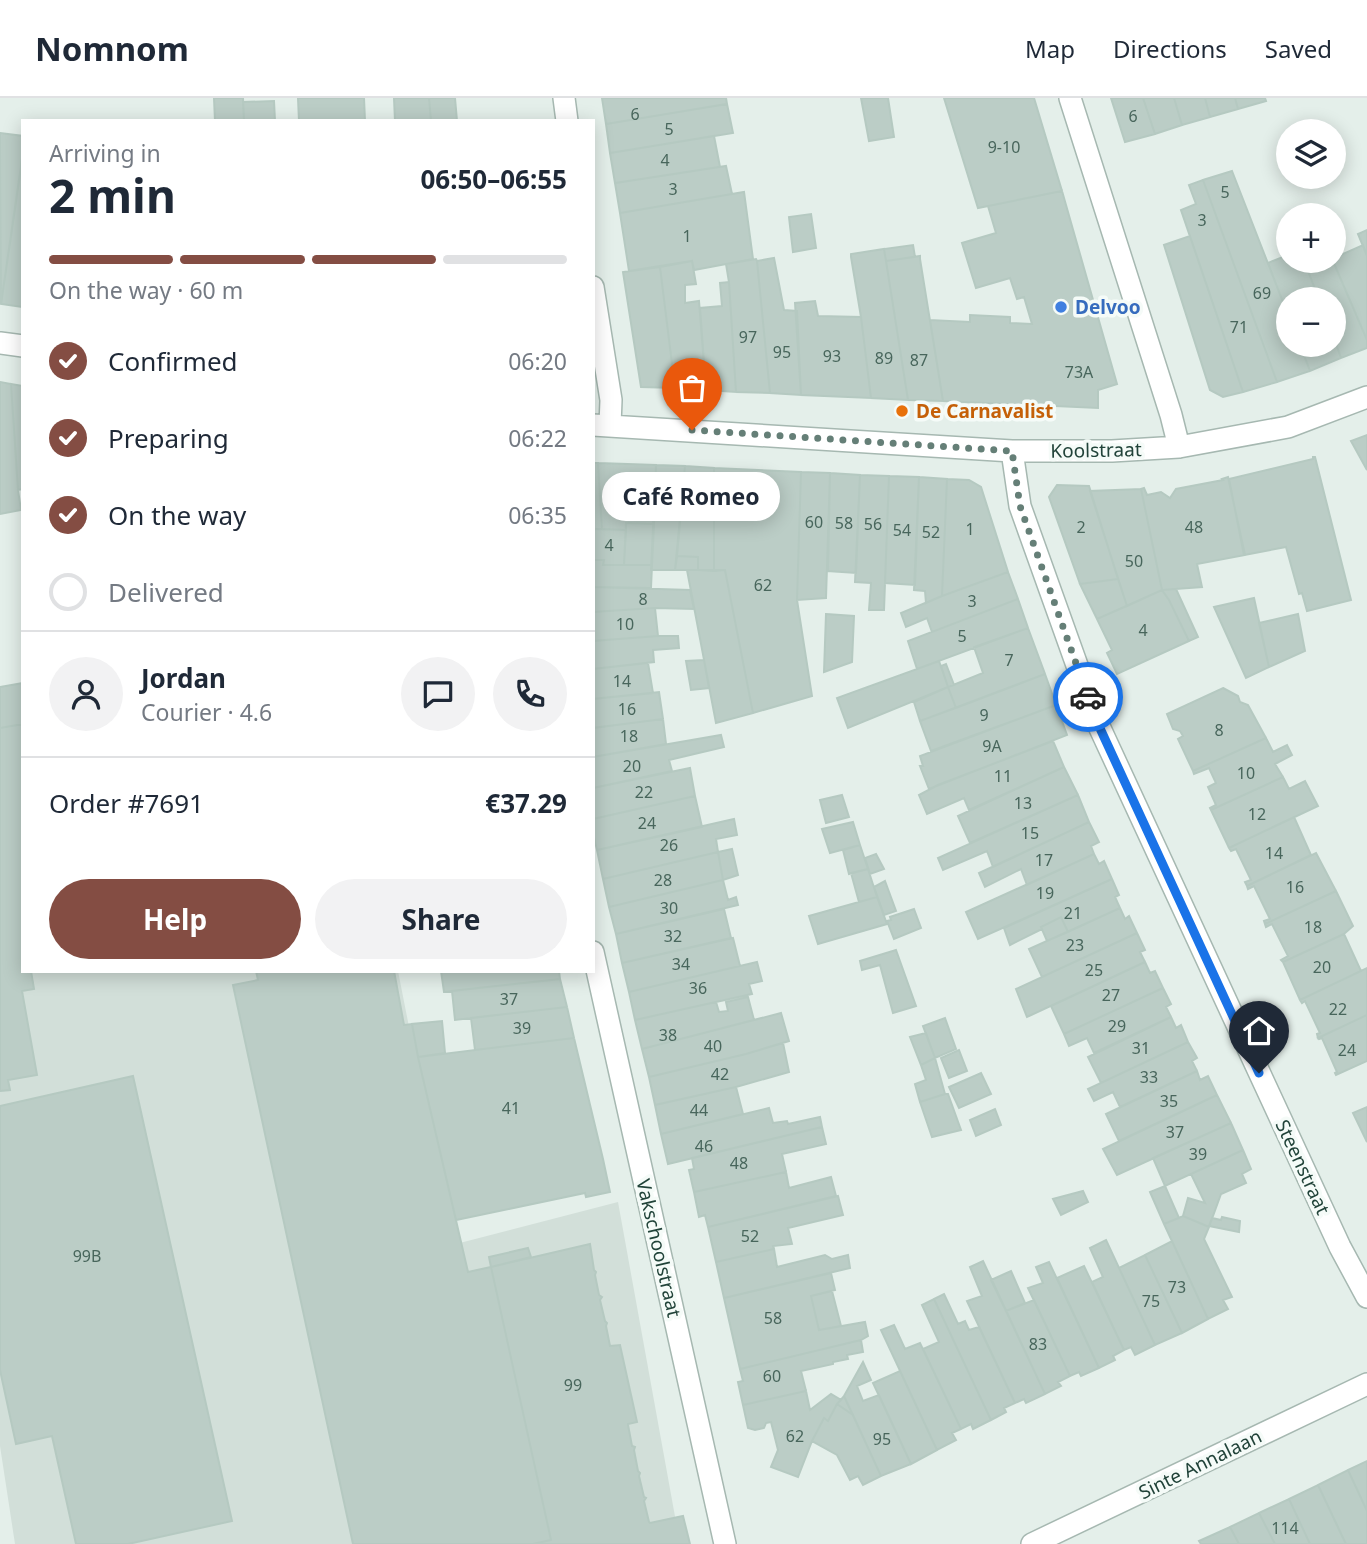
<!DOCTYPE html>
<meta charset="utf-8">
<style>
:root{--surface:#fff;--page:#f2f2f3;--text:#1f2937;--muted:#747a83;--line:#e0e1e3;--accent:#844d43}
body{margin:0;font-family:"Noto Sans",sans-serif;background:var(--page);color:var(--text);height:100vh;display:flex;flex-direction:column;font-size:26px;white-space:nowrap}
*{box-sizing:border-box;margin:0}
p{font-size:23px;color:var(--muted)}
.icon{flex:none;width:38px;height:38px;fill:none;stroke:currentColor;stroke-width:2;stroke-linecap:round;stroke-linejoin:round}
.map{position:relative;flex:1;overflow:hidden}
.sheet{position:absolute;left:21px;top:21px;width:574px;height:854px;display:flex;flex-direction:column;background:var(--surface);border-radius:0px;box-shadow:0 4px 18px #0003}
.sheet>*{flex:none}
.controls{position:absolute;left:1276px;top:21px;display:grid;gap:14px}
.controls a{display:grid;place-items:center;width:70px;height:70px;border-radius:50%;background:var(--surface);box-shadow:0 4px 18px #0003;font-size:35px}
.pin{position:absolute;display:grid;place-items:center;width:60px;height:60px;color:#fff;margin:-72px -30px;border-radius:50% 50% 50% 0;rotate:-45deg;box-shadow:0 0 7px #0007}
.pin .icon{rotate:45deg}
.courier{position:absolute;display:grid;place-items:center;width:70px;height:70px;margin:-35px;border:5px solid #1a73e8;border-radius:50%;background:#fff;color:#222;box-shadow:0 2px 9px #0007}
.bubble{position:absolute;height:49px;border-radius:24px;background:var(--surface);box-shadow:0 4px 18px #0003;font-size:23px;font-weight:700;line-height:49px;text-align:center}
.headline em{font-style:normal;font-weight:700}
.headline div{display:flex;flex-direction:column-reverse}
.headline{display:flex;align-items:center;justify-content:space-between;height:119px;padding:0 28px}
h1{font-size:46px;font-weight:700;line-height:52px}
.bar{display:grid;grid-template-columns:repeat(4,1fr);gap:10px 7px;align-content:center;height:84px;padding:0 28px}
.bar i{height:9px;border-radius:5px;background:var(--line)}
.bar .on{background:var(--accent)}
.bar p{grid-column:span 4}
.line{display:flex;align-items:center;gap:18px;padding:0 28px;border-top:2px solid var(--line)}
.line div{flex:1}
.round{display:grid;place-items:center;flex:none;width:74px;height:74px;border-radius:37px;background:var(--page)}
ol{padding:0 28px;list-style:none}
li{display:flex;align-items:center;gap:21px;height:77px}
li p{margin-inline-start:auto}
li .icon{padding:7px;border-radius:50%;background:var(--accent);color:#fff;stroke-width:4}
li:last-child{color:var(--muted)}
li i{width:38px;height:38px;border:4px solid var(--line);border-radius:50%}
.action{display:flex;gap:14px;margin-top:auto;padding:14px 28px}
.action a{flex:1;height:80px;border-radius:42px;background:var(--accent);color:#fff;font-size:28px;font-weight:700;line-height:80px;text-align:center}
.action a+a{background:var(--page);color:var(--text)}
header{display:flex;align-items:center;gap:42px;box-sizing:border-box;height:98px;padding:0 35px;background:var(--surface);border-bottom:2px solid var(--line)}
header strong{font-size:33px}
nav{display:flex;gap:38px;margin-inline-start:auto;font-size:24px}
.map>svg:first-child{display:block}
</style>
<header>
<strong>Nomnom</strong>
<nav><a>Map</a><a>Directions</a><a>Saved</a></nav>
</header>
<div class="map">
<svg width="1367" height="1446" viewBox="0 0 1367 1446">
<rect width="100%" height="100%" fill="#e4efea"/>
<path fill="#d2dfd9" d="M0,629L23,873H398L452,1147L618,1104L680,1446H15L0,1348Z"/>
<path fill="#bbcdc6" stroke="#b5c9c1" stroke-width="2" d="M214,0H243L244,23H215Z
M298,0H364L365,23H299Z
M394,0H429L431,23H395Z
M429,0H455L457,23H431Z
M602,0H726L727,6L606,26Z
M861,0H888L894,39L869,43Z
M944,0H1034L1062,93L978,110Z
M1111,0H1143L1155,36L1125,44Z
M1143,0H1174L1182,27L1155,36Z
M1174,0H1205L1210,19L1182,27Z
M1205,0H1235L1238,11L1210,19Z
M1235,0H1265L1266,3L1238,11Z
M274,3L275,23H244L243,4Z
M727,6L733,35L610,55L606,26Z
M0,35L23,38V56L1,206Z
M714,38L720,69L615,85L610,55Z
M22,61H23V209L1,206Z
M726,68L732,96L620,115L615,85Z
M1232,73L1288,217V247H1300L1310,273L1277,284L1203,82Z
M1203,82L1277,284L1243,294L1181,112L1196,106L1189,87Z
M1062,93L1117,286L1098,292V310L943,303L930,222L970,224V217L1010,219V225L1032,226L1024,199L1017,201L1010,180L976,190L962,145L996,135L988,108Z
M744,94L753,161L694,172L692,163L629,173L620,115Z
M811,116L816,150L793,154L789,119Z
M1367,132V158L1358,136Z
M1190,138L1243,294L1223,299L1210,292L1164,147Z
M913,147L915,159L886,163L884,151Z
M1363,147L1367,158V242L1333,163L1334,160Z
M884,151L886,163L908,302L871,300L861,219L851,159V156Z
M1288,157V163H1304L1319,201H1288V217L1268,165Z
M920,158V161L943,303L908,302L886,163Z
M774,160L784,212L797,213L801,297L770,295L757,163Z
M756,161L757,163L770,295L736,294L729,184L726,166Z
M692,163L696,186L685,187V205L699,203L706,292L675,290L660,169Z
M1304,163H1333L1367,242V250L1341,260L1334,240V201H1319Z
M660,169L675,290L641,289L623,174Z
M729,184L736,294L706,292L700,210L722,208L720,185Z
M815,203L818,218L861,219L871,300L801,297L795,205Z
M1334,240L1341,260L1310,273L1300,247H1334Z
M0,284L11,286L18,392L21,412L0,416Z
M11,286L23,288V391L18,392Z
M1367,337V372L1351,343Z
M1313,359H1315L1351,502L1307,513L1302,495L1299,496L1286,449L1244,457L1229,381L1313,361Z
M593,365H598L602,431H593Z
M598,365L656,367L654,426L626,425V432L602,431Z
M656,367L685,368L675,472H651Z
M685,368L714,370V473L698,472V459L677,458Z
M714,370L801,374L797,502L812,598L753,615L725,472L714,473Z
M801,374L830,375L826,500L797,502Z
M830,375L860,377L856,475L828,473Z
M860,377L889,378L884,512H869L871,485L855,484Z
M889,378L919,379L915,487L885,485Z
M919,379L947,381L942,498L926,505L925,493L914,492Z
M1228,379L1245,457L1197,466L1202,489L1162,492L1141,391L1144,390L1147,397L1161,394L1170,400L1176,391L1223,382L1222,381Z
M947,381L969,382L981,389L1008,474L942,498Z
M1057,387L1089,388L1118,481L1080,486L1049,399Z
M1141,391L1162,492L1127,508L1090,393Z
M626,425L654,426L652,467H624Z
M593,431L626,432L624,467H603L604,462H593Z
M677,458L698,459V472H675Z
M593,462H604L603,467H652L651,490L593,489Z
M687,472H725L753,615L716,625Z
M1008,474L1018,501L932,534L927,520L906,529L901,515L942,498Z
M1118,481L1127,508L1097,521L1080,486Z
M593,489L690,492L694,511L655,510L593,514Z
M1176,491L1198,539L1189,543L1169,502L1162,492Z
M1162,492L1169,502L1189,543L1117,576L1107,555L1112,552L1097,521Z
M1254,500L1269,569L1246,580L1214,509Z
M1018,501L1028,530L917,571L908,543Z
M655,510L658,538L593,543V514Z
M826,516L854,518L852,564L824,574Z
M1298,516L1305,553L1269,569L1259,525Z
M1028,530L1045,576L956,610L948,589L983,575L974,549Z
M658,538H678L679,550L653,552L654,564L593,571V543Z
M704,562L709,590L691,592L686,563Z
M939,563L948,589L848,630L837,600Z
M648,565L653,595L593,601V571Z
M946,566L954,587L948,589L941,568Z
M1045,576L1056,607L931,653L920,623Z
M23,585V626L0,630V589Z
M948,589L956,610L920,623L914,604Z
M1223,590L1238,598L1240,604L1248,607L1266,640L1193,673L1178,641L1183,638L1180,633L1173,631L1167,616Z
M659,594L663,621L593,630V601Z
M1056,607L1067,637L929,691L920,668H923L920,658Z
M663,621L666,646L593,659V630Z
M23,626V873H31L34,891L22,893L37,977L8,982L10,992L0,993V630Z
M721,637L724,649L669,662L672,673L593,690V659Z
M1266,640L1273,654L1287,647L1292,657L1275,666L1283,679L1211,712L1210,710L1216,707L1208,689L1216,685L1209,670L1194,676L1193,673Z
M1053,643L1064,669L969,712L964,700L927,716L919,697L938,687Z
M1064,669L1078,697L970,745L958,718Z
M690,670L695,698L593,721V690Z
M1283,679L1289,691L1305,683L1318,708L1229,750L1211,712Z
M842,697L849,719L826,725L820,702Z
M1078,697L1089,724L993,769L987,753L943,772L938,760Z
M695,698L702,729L597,752L593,735V721Z
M1294,719L1311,757L1247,788L1245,784L1251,782L1236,751L1231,753L1229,750Z
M734,721L737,737L716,741L718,754L603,781L597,752Z
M853,724L860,747L830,755L822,731Z
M1089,724L1099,744L1091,748L1094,756L1027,787L1021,771L985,789L979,775Z
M860,747L868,771L849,776L843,752Z
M732,751L738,777L723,782L718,754Z
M718,754L723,782L609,809L603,781Z
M1316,755L1336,793L1265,826L1264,823L1270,821L1254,788L1248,791L1247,788Z
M876,756L884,771L870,776L865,760Z
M1094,756L1099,766L1104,763L1112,781L978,841L966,814Z
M868,771L877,799L859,804L851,775Z
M1112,781L1119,797L1115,799L1120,810L1068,834L1061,819L1041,829L1042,831L1010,847L1004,830Z
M723,782L728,802L736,799L738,807L616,836L609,809Z
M885,783L896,813L884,817L874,789Z
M1336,793L1353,828L1344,836L1283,864L1281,862L1288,858L1272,826L1266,829L1265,826Z
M877,799L887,826L818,846L809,818Z
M1120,810L1125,821L1129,818L1137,835L1042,879L1029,851Z
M724,811L731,840L622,865L616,836Z
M914,811L921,830L894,841L887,823L891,822L890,819Z
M1061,819L1068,834L1047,843L1041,829Z
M1137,835L1145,852L1140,854L1145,864L1027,919L1016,891Z
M1344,836L1361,873L1300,902L1283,864Z
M733,840L740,868L629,894L622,865Z
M896,852L916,908L893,915L880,867L862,872L860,863Z
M757,864L762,883L749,886L752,896L635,922L629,894Z
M1145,864L1150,875L1155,873L1163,890L1064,936L1051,908Z
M1367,870V917L1318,940L1317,936L1320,935L1305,903L1302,905L1300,902Z
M256,873H394L404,927L412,926L418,959L468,1174L491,1169L551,1442L533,1446H353L233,887L258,882Z
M441,873H559L560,881L444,894Z
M560,881L567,909L455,922L452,893Z
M1163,890L1171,906L1166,909L1171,919L1094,955L1087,940L1069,948L1064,936Z
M748,899L754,922L642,951L635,922L716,904L719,914L728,913L726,904Z
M567,909L574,940L475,952L471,920Z
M781,915L789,943L746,956L649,979L642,951Z
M1367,917V963L1336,977L1335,975L1337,974L1322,940L1319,941L1318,940Z
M1171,919L1176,930L1181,927L1188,944L1101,985L1088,959Z
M945,920L956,951L935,960L923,928Z
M442,923L445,955L418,959L412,926Z
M926,935L935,960L921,967L910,939Z
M574,940L603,1061L610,1094L586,1099L585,1095L456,1122L418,959Z
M1188,944L1197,960L1192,963L1197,973L1120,1009L1113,994L1094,1003L1088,991Z
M783,945L789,974L736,989L655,1007L649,979L746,956Z
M959,952L967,973L949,980L941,960Z
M935,960L945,996L920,1004L915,986L926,982L921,967Z
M1197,973L1200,982L1208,978L1217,997L1119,1043L1106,1016Z
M981,975L991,996L959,1010L949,989Z
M133,978L232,1423L128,1446H76L52,1338L16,1346L0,1272V1008Z
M736,989L743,1016L661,1036L655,1007Z
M945,996H948L961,1032L932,1039L920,1004Z
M1217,997L1231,1025L1117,1077L1103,1051Z
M1367,1009V1044L1353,1015Z
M769,1010L773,1025L787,1023L788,1026L820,1019L822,1029L668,1066L661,1036Z
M995,1011L1001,1027L976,1038L970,1022Z
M1231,1025L1243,1052L1165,1088L1153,1060Z
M822,1029L826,1046L782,1056L786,1074L694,1094L689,1072L694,1071L692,1060Z
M1243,1052L1251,1071L1242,1076L1246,1085L1221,1096L1209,1129L1183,1118L1188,1100L1205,1105L1191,1076Z
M786,1074L789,1090L831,1079L836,1098L708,1129L705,1117L699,1119L694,1094Z
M1165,1088L1179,1120L1164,1126L1150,1094Z
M1083,1093L1088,1104L1061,1117L1053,1101Z
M838,1098L843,1117L788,1130L792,1146L773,1148L774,1151L716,1164L708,1129Z
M1183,1118L1209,1129L1204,1141L1232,1199L1223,1202L1228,1211L1208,1221L1164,1126Z
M1222,1119L1240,1123L1239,1134L1209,1128L1212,1120L1221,1122Z
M1106,1142L1155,1247L1135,1257L1131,1249L1124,1252L1092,1184L1103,1179L1090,1150Z
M1172,1143L1208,1221L1182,1235L1145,1157Z
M590,1146L594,1172L596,1174L595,1177L599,1197L602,1199L600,1202L605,1223L607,1225L606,1228L610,1248L620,1247L637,1324L628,1326V1327L632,1348L635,1349L634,1352L638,1373L640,1375L639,1378L644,1399L646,1400L644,1403L649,1424L650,1425L683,1418L690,1446H533L551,1442L491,1169Z
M528,1150L531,1159L491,1169L489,1159Z
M774,1151L777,1169L825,1157L832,1161L848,1157L850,1170L724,1200L716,1164Z
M1145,1157L1182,1235L1155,1247L1119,1170Z
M983,1163L1045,1296L1026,1305L1024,1301L1015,1305L967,1203L982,1198L970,1169Z
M1049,1164L1099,1270L1081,1278L1079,1274L1070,1278L1028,1190L1043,1185L1036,1169Z
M1084,1168L1124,1252L1113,1258L1115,1262L1099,1270L1057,1180Z
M1011,1173L1025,1205L1006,1213L991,1182Z
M831,1175L835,1192L811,1198L819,1232L865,1224L868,1238L861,1242L740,1271L724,1200Z
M832,1193L841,1228L819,1232L811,1198Z
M944,1196L958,1226L965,1223L969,1232L979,1229L1015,1305L1004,1310L1006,1314L991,1322L934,1201Z
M934,1201L991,1322L973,1331L971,1326L961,1331L923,1251L939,1244L922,1207Z
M1034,1202L1070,1278L1058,1284L1061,1288L1045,1296L1006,1213Z
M894,1227L905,1251L920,1245L961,1331L952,1335L956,1342L937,1352L881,1232Z
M861,1242L863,1254L847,1257L848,1261L833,1264V1266L801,1273L806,1293L743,1307L738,1284L743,1283L740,1271Z
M863,1264L871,1282L857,1288L863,1303L879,1297L911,1366L881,1378L844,1298Z
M900,1273L937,1352L911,1366L873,1285Z
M806,1293L810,1312L831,1296L841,1302L837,1306L828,1323L824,1320L812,1343L798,1379L771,1369L778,1352L771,1324L766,1325L764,1330L755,1332L748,1330L743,1307Z
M844,1298L848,1307L853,1317L837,1306Z
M837,1306L853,1317L881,1378L863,1387L858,1378L850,1382L837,1357L812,1343L824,1320L828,1323Z
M1367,1363V1413L1348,1372Z
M1348,1372L1367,1413V1446H1346L1318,1387Z
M1318,1387L1343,1440L1346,1446H1310L1289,1401Z
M1289,1401L1310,1446H1275L1259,1415Z
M1259,1415L1275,1446H1239L1230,1429Z
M1230,1429L1239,1446H1201L1199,1443Z"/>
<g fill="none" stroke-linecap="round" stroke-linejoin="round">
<g stroke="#a6b8b1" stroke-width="24">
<path id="minor" d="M564,0L567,23
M1070,0L1171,317L1179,349
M593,189L611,302L610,327
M0,245L23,248
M593,327L1012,353H1112L1179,349L1288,329L1367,299
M1012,353L1020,408L1098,626L1340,1149L1367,1199
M593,854L725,1446
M1032,1446L1367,1286"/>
</g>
<use href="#minor" stroke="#fff" stroke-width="21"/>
</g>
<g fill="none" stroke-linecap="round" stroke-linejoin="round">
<path stroke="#657f77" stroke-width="7" stroke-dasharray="0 12.6" d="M692,332L1012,353L1020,408L1088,599"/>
<path stroke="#1a73e8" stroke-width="9" d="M1088,599L1098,626L1259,975"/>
</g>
<circle fill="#3f7fe0" stroke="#f5fbf8" stroke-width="2.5" cx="1061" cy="209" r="7"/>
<circle fill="#e8710a" stroke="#f5fbf8" stroke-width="2.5" cx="902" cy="313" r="7"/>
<g text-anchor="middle" stroke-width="7" stroke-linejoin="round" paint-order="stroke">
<g font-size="16" fill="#48665c">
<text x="635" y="22">6</text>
<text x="1133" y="24">6</text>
<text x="669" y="37">5</text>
<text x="1004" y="55">9-10</text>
<text x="665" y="68">4</text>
<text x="673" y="97">3</text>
<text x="1225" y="100">5</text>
<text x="1202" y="128">3</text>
<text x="687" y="144">1</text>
<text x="1262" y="201">69</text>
<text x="1239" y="235">71</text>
<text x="748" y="245">97</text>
<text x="782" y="260">95</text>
<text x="832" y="264">93</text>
<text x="884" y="266">89</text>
<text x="919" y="268">87</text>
<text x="1079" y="280">73A</text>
<text x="814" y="430">60</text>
<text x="844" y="431">58</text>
<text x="873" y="432">56</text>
<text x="1081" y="435">2</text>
<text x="1194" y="435">48</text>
<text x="970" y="437">1</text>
<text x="902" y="438">54</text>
<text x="931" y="440">52</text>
<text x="609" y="453">4</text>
<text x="1134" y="469">50</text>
<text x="763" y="493">62</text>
<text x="643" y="507">8</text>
<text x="972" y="509">3</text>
<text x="625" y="532">10</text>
<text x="1143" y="538">4</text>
<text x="962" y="544">5</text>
<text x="1009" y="568">7</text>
<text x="622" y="589">14</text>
<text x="627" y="617">16</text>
<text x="984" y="623">9</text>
<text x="1219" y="638">8</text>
<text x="629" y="644">18</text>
<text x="992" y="654">9A</text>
<text x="632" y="674">20</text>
<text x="1246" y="681">10</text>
<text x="1003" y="684">11</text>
<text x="644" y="700">22</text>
<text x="1023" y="711">13</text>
<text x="1257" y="722">12</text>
<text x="647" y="731">24</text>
<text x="1030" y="741">15</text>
<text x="669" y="753">26</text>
<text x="1274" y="761">14</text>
<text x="1044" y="768">17</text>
<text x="663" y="788">28</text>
<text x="1295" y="795">16</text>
<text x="1045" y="801">19</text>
<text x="669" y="816">30</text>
<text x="1073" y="821">21</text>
<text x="1313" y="835">18</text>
<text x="673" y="844">32</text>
<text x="1075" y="853">23</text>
<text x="681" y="872">34</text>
<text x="1322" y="875">20</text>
<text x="1094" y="878">25</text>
<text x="698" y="896">36</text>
<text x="1111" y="903">27</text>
<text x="509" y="907">37</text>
<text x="1338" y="917">22</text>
<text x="1117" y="934">29</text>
<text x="522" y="936">39</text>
<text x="668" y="943">38</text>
<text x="713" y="954">40</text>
<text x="1141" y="956">31</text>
<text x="1347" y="958">24</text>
<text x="720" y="982">42</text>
<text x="1149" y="985">33</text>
<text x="1169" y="1009">35</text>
<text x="511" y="1016">41</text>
<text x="699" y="1018">44</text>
<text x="1175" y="1040">37</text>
<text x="704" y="1054">46</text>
<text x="1198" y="1062">39</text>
<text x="739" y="1071">48</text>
<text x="750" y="1144">52</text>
<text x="87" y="1164">99B</text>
<text x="1177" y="1195">73</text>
<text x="1151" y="1209">75</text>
<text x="773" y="1226">58</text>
<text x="1038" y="1252">83</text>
<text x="772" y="1284">60</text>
<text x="573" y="1293">99</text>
<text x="795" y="1344">62</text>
<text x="882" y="1347">95</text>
<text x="1285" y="1436">114</text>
</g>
<g font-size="19" font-weight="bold" fill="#366cbe" stroke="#f5fbf8" text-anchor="start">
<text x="1075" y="216">Delvoo</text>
</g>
<g font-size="19" font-weight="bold" fill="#c56008" stroke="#f5fbf8" text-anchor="start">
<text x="916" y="320">De Carnavalist</text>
</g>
<g font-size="19" fill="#214339" stroke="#f5fbf8">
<text transform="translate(1096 352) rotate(-1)" y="7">Koolstraat</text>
<text transform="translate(1303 1069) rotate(65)" y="7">Steenstraat</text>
<text transform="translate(659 1150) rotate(77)" y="7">Vakschoolstraat</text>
<text transform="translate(1200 1366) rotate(-26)" y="7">Sinte Annalaan</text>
</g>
</g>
</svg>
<div class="controls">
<a><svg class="icon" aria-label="layers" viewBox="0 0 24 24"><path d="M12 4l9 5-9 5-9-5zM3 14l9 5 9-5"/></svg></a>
<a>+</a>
<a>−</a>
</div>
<div class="pin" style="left:692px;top:332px;background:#ea580c"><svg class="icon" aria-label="bag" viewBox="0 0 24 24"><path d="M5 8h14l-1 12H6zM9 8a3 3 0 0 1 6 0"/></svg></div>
<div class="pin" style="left:1259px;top:975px;background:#1f2937"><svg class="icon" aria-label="home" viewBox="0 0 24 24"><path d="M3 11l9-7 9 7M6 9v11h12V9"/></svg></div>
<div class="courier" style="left:1088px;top:599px"><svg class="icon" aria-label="car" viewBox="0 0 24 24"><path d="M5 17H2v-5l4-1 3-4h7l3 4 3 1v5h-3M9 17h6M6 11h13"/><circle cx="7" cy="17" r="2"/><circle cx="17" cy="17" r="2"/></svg></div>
<div class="bubble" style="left:602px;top:374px;width:178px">Café Romeo</div>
<section class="sheet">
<div class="headline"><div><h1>2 min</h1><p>Arriving in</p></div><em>06:50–06:55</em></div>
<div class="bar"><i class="on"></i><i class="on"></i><i class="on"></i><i></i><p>On the way · 60 m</p></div>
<ol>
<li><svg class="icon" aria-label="check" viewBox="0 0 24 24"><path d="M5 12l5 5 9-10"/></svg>Confirmed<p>06:20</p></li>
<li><svg class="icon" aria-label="check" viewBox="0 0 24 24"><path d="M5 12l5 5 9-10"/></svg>Preparing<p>06:22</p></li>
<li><svg class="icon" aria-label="check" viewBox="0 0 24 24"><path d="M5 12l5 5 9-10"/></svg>On the way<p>06:35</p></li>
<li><i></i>Delivered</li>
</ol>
<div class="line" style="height:126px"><a class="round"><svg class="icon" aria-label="person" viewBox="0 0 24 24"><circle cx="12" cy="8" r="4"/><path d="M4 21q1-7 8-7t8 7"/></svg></a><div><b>Jordan</b><p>Courier · 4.6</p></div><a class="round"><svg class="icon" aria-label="chat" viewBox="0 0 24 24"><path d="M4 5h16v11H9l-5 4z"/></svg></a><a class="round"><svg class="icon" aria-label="phone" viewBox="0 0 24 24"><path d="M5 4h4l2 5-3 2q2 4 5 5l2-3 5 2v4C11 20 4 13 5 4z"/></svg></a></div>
<div class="line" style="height:91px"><div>Order #7691</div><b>€37.29</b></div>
<div class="action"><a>Help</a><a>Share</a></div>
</section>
</div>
